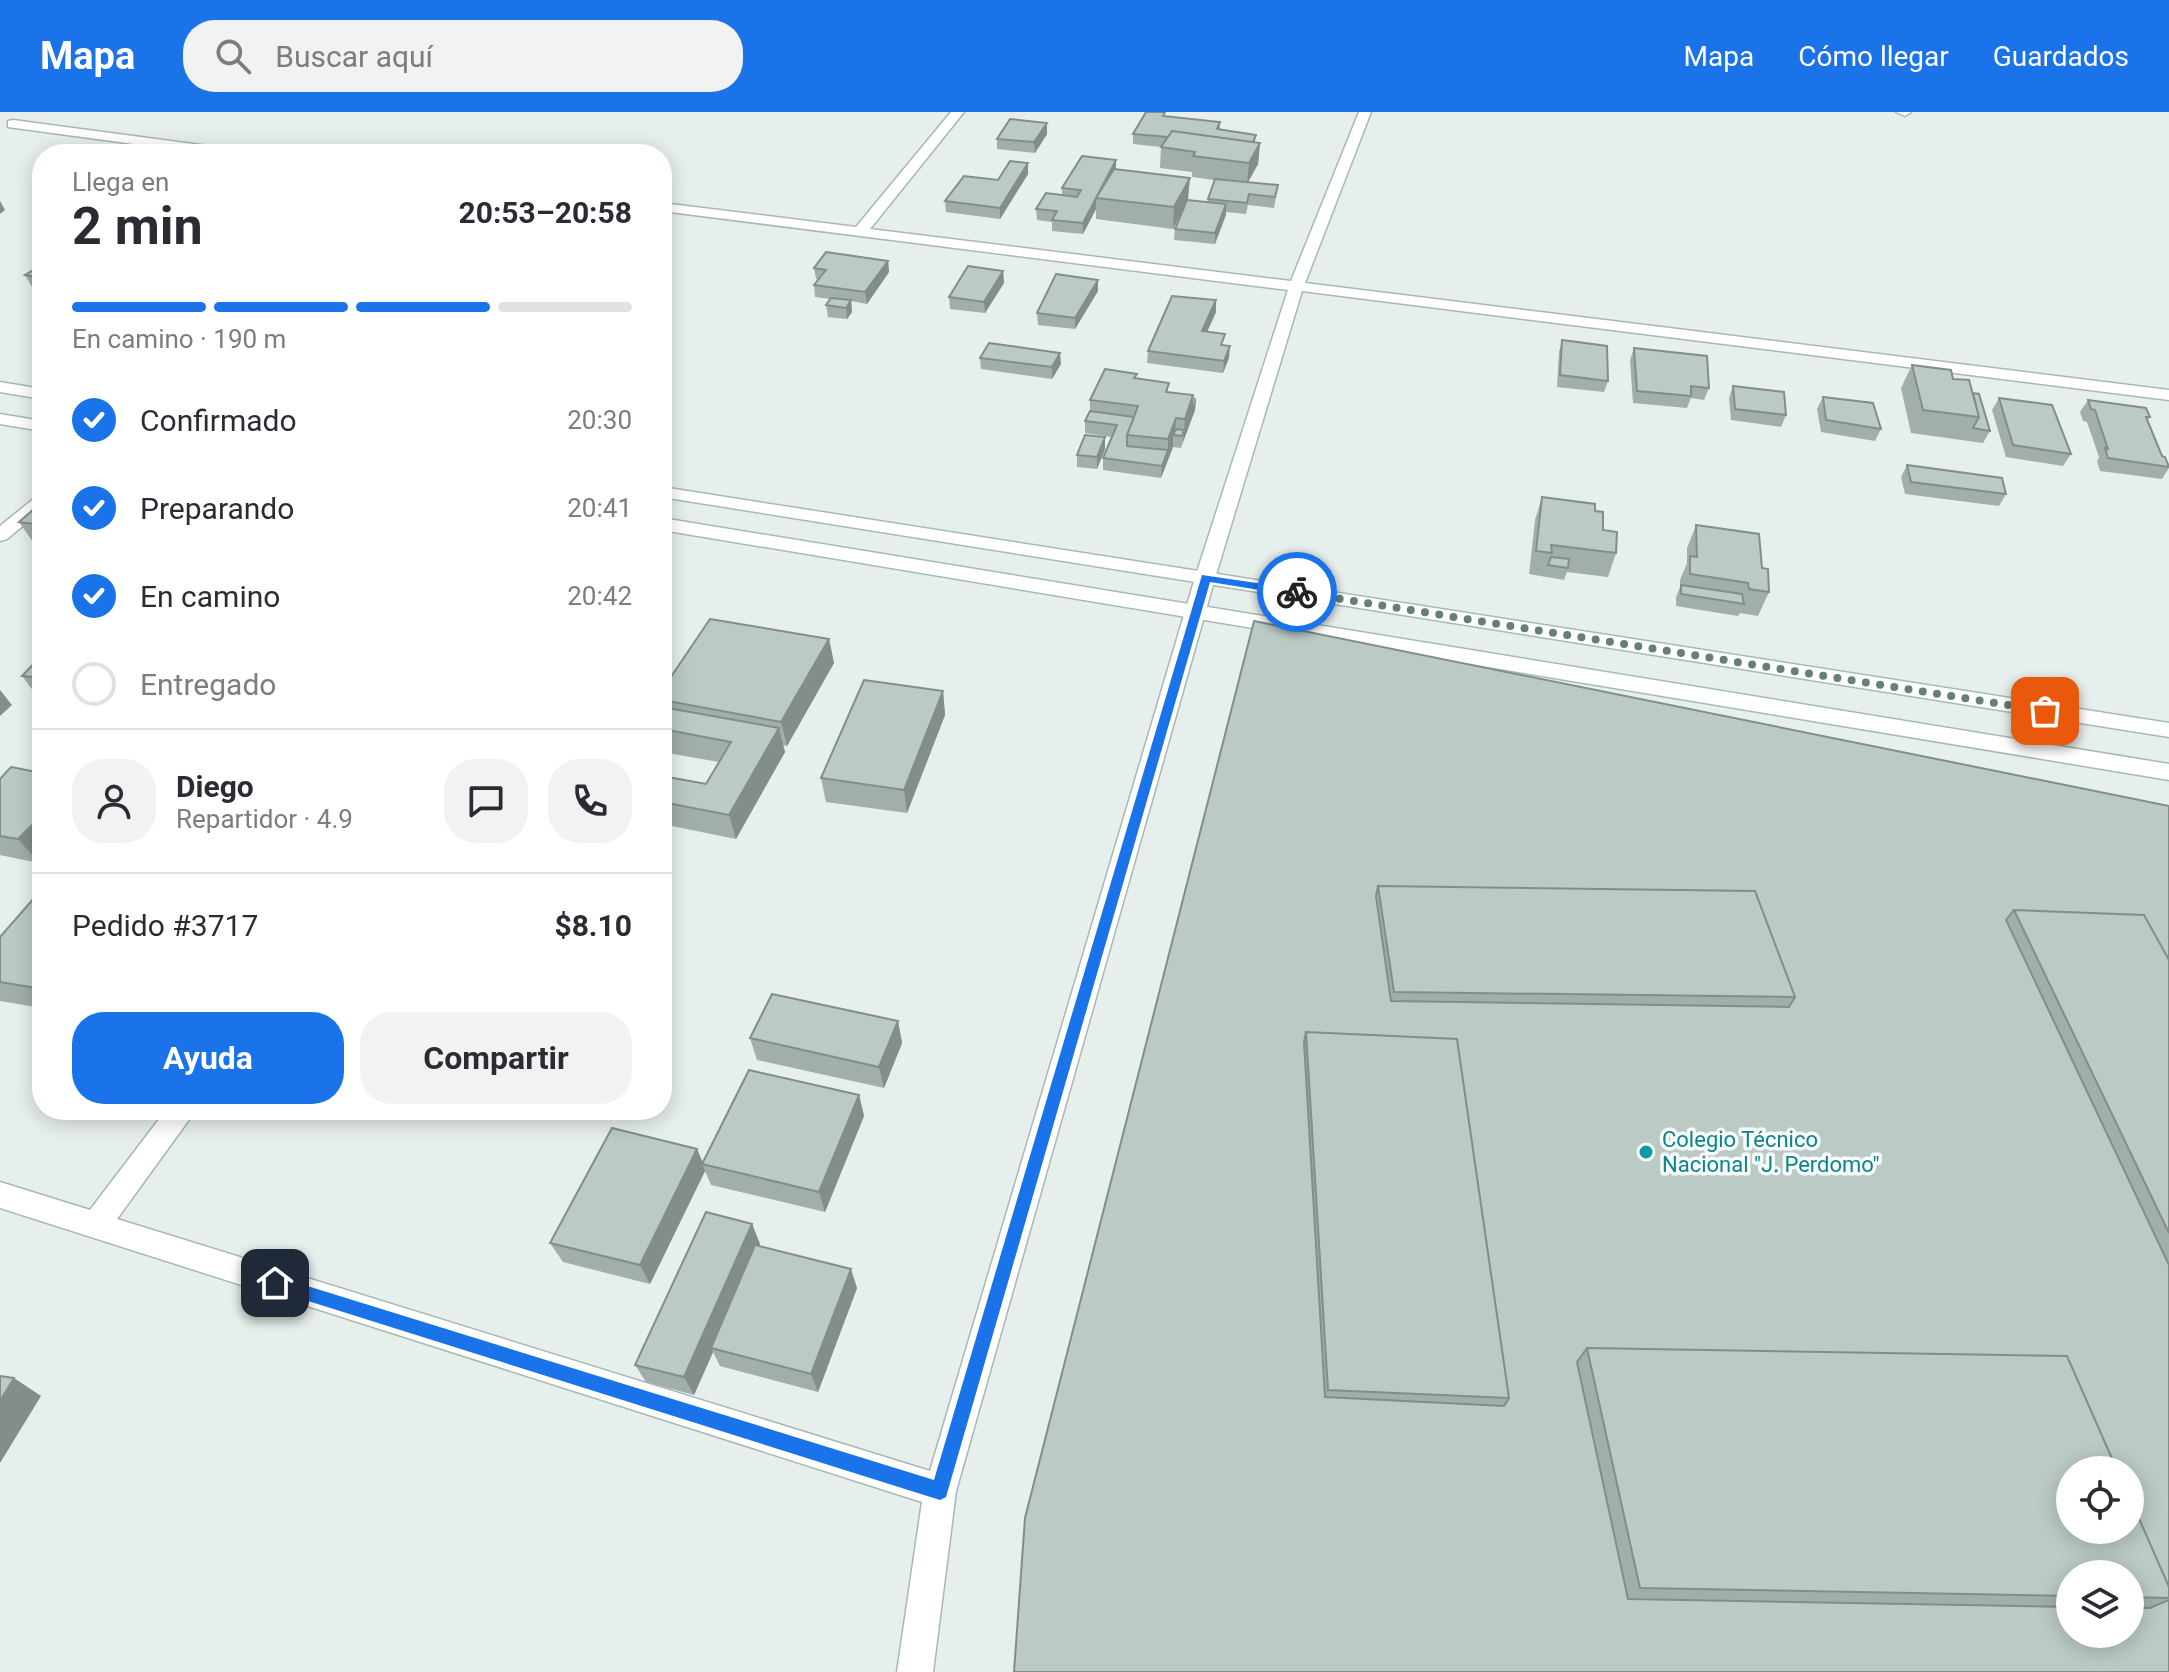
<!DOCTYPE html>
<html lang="es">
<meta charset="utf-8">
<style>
:root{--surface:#fff;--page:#f2f2f3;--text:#2b2b33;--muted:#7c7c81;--line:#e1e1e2;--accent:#1a73e8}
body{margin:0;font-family:Roboto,sans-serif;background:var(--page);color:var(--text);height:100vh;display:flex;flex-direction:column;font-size:30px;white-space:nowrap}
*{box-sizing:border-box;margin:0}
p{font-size:26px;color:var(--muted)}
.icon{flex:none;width:44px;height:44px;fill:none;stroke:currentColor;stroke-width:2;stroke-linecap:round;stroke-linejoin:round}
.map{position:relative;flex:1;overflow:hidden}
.details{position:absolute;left:32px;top:32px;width:640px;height:976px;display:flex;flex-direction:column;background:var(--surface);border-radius:32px;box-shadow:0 4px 20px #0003}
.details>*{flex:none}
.controls{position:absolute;left:2056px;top:1344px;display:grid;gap:16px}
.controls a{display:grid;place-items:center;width:88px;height:88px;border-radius:50%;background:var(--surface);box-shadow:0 4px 20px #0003;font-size:40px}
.pin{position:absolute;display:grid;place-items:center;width:68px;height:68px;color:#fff;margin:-34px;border-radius:16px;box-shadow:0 4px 12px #0006}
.courier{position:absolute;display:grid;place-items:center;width:80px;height:80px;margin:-40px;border:6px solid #1a73e8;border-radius:50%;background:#fff;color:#222;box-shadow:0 2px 10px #0007}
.headline em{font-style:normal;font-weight:700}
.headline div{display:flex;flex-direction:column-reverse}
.headline{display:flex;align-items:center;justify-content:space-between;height:136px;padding:0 40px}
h1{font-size:52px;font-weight:700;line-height:60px}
.bar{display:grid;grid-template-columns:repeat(4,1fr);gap:12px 8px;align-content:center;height:96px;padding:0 40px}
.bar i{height:10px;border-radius:6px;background:var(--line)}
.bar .active{background:var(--accent)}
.bar p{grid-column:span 4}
.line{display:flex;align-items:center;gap:20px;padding:0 40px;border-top:2px solid var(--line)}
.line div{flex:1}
.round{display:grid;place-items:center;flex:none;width:84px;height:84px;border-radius:32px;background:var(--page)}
ol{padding:0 40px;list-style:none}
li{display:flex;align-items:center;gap:24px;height:88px}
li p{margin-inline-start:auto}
li .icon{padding:8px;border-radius:50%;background:var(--accent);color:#fff;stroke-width:4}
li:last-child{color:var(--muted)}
li i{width:44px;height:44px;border:4px solid var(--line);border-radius:50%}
.cta{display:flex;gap:16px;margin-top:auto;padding:16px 40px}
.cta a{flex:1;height:92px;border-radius:32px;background:var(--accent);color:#fff;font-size:32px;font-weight:700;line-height:92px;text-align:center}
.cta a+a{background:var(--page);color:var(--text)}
header{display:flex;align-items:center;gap:48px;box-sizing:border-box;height:112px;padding:0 40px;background:var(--accent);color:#fff}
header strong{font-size:38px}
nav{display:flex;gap:44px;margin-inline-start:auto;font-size:28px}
.search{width:560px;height:72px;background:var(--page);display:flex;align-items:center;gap:20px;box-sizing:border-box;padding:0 28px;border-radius:32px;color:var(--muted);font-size:30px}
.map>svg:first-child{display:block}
</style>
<header>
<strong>Mapa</strong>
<div class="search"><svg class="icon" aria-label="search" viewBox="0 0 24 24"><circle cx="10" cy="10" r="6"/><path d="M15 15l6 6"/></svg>Buscar aquí</div>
<nav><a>Mapa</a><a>Cómo llegar</a><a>Guardados</a></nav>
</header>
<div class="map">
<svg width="2169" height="1560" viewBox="0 0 2169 1560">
<rect width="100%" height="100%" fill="#e6efeb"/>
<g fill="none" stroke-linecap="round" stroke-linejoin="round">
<g stroke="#a8b8b2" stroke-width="3">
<path id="street" d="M951,0H964L870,117L1291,169L1359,0H1371L1305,171L2169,278V288L1302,179L1215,466L956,1379L933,1560H897L922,1390L0,1096V1070L90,1098L166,998H196L117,1107L930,1359L1195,466L1288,178L662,99V91L856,115Z
M1896,0H1911L1905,4Z
M13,8L238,38L245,42H208L8,15V9Z
M42,383V398L7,427L0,429V414L36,385Z"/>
</g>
<g stroke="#a4bbb3" stroke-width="3">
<path id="secondary" d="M0,270L42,277V287L0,280Z
M0,302L42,309V319L0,312Z
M662,375L2169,611V625L662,385Z
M662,406L2169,652V668L662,418Z"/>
</g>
<use href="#street" fill="#fff" fill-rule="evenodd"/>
<use href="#secondary" fill="#fff" fill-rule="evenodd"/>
</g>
<path fill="#a1aea9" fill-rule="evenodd" d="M1168,4L1220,10V18L1256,23L1255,30L1260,31L1258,52L1248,70L1278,73L1274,96L1248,93L1246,102L1226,100L1215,132L1174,128L1175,117L1182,100L1173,117L1096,107V97L1083,122L1052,119V110L1037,108L1036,97L1062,83V76L1116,57L1188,88L1207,90L1214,68L1192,65V60L1160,56L1161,35L1133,32V22Z
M1047,11V22L1035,41L997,37V27Z
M1028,51V62L1000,107L946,100L945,89L998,68Z
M888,149L889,160L867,192L851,189L852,200L847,207L828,205L826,193L830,187L815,185L814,173L818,167H816L814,156Z
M42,153V186L38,185L25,163Z
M1003,159L1004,171L985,201L950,197L949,185Z
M1098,179L1075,217L1038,213L1037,201Z
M1216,188V200L1207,220L1224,234L1229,246L1223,261L1147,251L1148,239Z
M1562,228L1608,269L1604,280L1557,275L1559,240Z
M1634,236L1709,276L1704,288L1691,286L1687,296L1633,291L1630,248Z
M980,246L1061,252L1052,267L981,257Z
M1912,253L1973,281L1990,319L1983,331L1911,321L1901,276Z
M1136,267L1169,280L1193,283V285L1196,286L1195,298L1181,336L1173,335L1161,366L1103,358V346L1112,325L1085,321V309L1090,299V288Z
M1733,274L1786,303L1781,315L1731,308L1729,286Z
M1823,285L1881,317L1875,329L1821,320L1817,297Z
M1999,286L2071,342L2063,354L2006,345L1992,298Z
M2088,288L2150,305L2147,309L2162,344L2169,353V356L2162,367L2100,359L2097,349L2099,345L2087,310L2083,309L2080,300Z
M1105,337L1097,357L1077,355V343Z
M1907,353L2006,382L1999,394L1905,382L1901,365Z
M1542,385L1595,399L1603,418L1616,441L1608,465L1567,460L1564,468L1529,462L1535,408Z
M42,390V434L35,433L19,410Z
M1696,413L1762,456L1769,480L1758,504L1740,501L1738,504L1676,494V485L1680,475V468L1687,451V436Z
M1254,509L2169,694V1560H1014ZM2070,1462H2130V1522H2070Z
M829,527L834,551L787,634L783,633L785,640L736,727L662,712V664L706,672L719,650L662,640V578Z
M42,543V588H40L22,564Z
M943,579L945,603L907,701L826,690L821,666Z
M42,661V747L39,751L0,743V667Z
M42,777V896L0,889V825Z
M898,909L902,931L884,976L757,948L750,926Z
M859,983L864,1004L825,1100L711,1073L705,1059L650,1172L563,1150L550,1131L703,1051Z
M752,1112L760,1132L759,1134L857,1176L818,1280L720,1254L713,1240L694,1283L646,1270L635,1253Z"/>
<path fill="#838d89" d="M1047,11V22L1035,41L1034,30Z
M1260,31L1258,52L1247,72L1249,51Z
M1116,48V59L1096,86V97L1083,122V111Z
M1028,51V62L1000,107V96Z
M1190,66L1188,88L1173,117L1174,95Z
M0,89L5,98L0,102Z
M1226,92V103L1215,132V121Z
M888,149L889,160L867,192L865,180Z
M1003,159L1004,171L985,201L984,190Z
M1098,168V179L1075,217V206Z
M851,188L852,200L847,207L846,196Z
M1216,188V200L1202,231V219Z
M1230,234L1229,246L1223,261L1224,249Z
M1060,241L1061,252L1052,267V255Z
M1193,283V294L1196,286L1195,298L1183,330L1185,307Z
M1176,306L1175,323H1173V335L1161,366L1162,354L1168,338V327Z
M1105,325V337L1097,357V345Z
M829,527L834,551L787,634L781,610Z
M0,578L12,593L0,604Z
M943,579L945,603L907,701L904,678Z
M779,616L785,640L736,727L729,703Z
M42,703V747L39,751L18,727Z
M664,818L672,841L662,862V822Z
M898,909L902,931L884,976L879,955Z
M859,983L864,1004L825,1100L819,1080Z
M697,1037L704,1053L702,1052L705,1059L650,1172L640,1153Z
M752,1112L760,1132L714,1237L711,1236L713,1240L694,1283L684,1265Z
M851,1157L857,1176L818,1280L811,1262Z
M14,1266L41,1284L0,1351V1289Z"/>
<path fill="#bbcac4" stroke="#838d89" stroke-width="2" fill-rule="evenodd" d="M1146,0H1165L1163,4L1220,10L1217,17L1256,23L1253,30L1172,19L1168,25L1133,22Z
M1010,7L1047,11L1034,30L997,27Z
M1172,19L1260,31L1249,51L1193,44L1195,40L1161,35Z
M1082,44L1116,48L1083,111L1052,108L1057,99L1036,97L1046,81L1077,85L1081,78L1062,76Z
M1010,49L1028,51L1000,96L945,89L964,64L998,68Z
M1114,57L1190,66L1174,95L1096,86Z
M1215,67L1278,73L1275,85L1249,82L1247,91L1208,87Z
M1187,88L1226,92L1215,121L1175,117Z
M826,140L888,149L865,180L814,173L826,158L814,156Z
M42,153V166L25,163Z
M968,154L1003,159L984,190L949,185Z
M1056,162L1098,168L1075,206L1037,201Z
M1172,184L1216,188L1202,219L1225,222L1221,233L1230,234L1224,249L1148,239Z
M831,186L851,188L846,196L826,193Z
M1562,228L1607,234L1608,269L1560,263Z
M989,231L1060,241L1052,255L980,246Z
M1634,236L1707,244L1709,276L1691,274V284L1637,279Z
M1912,253L1951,258L1953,267L1969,268L1979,305L1923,298Z
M1105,257L1137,262L1134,266L1169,271L1166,280L1193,283L1185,307L1176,306L1168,327L1127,323L1138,294L1090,288Z
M1733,274L1784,280L1786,303L1735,297Z
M1973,281L1979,282L1990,319L1973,316L1979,305Z
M1823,285L1873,291L1881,317L1826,308Z
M1999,286L2052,293L2071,342L2013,333Z
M2088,288L2146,296L2150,305H2146L2162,344L2165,345L2169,355L2108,346L2105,336L2108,337L2095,298L2091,297Z
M1090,299L1134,305L1127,323V334L1168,338L1162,354L1103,346L1117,313L1085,309Z
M1176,317L1184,318L1182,324L1173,323Z
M1085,323L1105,325L1097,345L1077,343Z
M1907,353L2002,366L2006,382L1911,370Z
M1542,385L1595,392V399L1603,400V418L1617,420L1616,441L1551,433L1552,441L1536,439Z
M42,390V413L19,410Z
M1696,413L1759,422L1762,456L1768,457L1769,480L1749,477L1748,471L1690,462V444L1697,445Z
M1551,445L1569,447L1568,456L1548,453Z
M1681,473L1742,482L1744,492L1681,482Z
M710,507L829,527L781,610L662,588V578Z
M1254,509L2169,694V848L2144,803L2014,798L2006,808L2169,1153V1475L2130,1386V1358H2117L2067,1244L1587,1236L1577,1250L1628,1487L2070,1495V1522H2130V1496H2150L2169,1488V1560H1014L1025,1406ZM1378,774L1755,779L1795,885L1789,895L1391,889L1376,784ZM1306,920L1457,927L1509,1286L1504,1294L1325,1285L1304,930Z
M42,543V566L22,564Z
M864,568L943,579L904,678L821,666Z
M662,595L779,616L729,703L662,690V664L706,672L731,630L662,617Z
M11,655L42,661V703L18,727L0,724V667Z
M1378,774L1755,779L1795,885L1394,880Z
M42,777V877L0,870V825Z
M2014,798L2144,803L2169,848V1121Z
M772,882L898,909L879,955L750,926Z
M1306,920L1457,927L1509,1286L1328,1278Z
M749,958L859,983L819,1080L702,1052Z
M612,1016L697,1037L640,1153L550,1131Z
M706,1100L752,1112L684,1265L635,1253Z
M755,1133L851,1157L811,1262L711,1236Z
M1587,1236L2067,1244L2117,1358H2070V1418H2130V1386L2169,1475V1486L2130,1485V1462H2070V1484L1640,1476Z
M0,1264L14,1266L0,1289Z"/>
<path fill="#1a73e8" d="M1202,463L1297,477L1302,480L1297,484L1210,470L946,1385L940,1388L270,1177L267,1171L275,1164L934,1368Z"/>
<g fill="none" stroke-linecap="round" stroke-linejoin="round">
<path stroke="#687f78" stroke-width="8" stroke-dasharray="0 14.4" d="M1297,480L2045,599"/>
</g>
<circle fill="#0f9aa8" stroke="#f7fbf9" stroke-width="3" cx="1646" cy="1040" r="8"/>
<g text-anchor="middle" stroke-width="7" stroke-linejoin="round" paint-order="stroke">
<g font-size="22" fill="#0d838f" stroke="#f7fbf9" text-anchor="start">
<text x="1662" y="1035">Colegio Técnico<tspan x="1662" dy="25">Nacional "J. Perdomo"</tspan></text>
</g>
</g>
</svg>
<div class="controls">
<a><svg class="icon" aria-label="locate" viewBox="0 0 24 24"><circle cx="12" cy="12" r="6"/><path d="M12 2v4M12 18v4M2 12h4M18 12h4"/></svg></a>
<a><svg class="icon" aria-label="layers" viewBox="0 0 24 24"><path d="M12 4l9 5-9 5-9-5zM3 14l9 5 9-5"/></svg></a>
</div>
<div class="pin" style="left:2045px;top:599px;background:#ea580c"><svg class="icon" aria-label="bag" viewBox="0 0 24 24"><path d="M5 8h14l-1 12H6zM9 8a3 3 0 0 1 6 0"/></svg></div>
<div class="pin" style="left:275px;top:1171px;background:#1f2937"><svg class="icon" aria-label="home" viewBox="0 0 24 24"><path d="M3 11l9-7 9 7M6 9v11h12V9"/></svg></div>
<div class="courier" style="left:1297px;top:480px"><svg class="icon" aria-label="bike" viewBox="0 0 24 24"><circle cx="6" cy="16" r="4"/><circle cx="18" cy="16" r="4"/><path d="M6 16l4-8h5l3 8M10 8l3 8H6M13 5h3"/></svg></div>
<section class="details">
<div class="headline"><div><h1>2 min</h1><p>Llega en</p></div><em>20:53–20:58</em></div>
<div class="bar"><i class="active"></i><i class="active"></i><i class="active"></i><i></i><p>En camino · 190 m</p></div>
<ol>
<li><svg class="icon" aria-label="check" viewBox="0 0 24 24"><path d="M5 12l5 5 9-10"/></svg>Confirmado<p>20:30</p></li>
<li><svg class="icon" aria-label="check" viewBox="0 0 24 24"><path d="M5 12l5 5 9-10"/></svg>Preparando<p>20:41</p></li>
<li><svg class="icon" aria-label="check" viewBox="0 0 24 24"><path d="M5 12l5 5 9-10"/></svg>En camino<p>20:42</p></li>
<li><i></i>Entregado</li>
</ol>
<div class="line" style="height:144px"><a class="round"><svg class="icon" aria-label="person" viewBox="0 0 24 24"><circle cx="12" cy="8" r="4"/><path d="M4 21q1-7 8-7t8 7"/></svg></a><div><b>Diego</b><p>Repartidor · 4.9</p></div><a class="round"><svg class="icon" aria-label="chat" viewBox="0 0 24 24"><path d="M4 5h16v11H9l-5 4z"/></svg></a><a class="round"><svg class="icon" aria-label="phone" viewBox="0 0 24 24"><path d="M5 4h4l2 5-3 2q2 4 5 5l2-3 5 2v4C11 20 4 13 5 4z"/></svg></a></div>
<div class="line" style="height:104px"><div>Pedido #3717</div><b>$8.10</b></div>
<div class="cta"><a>Ayuda</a><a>Compartir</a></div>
</section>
</div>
